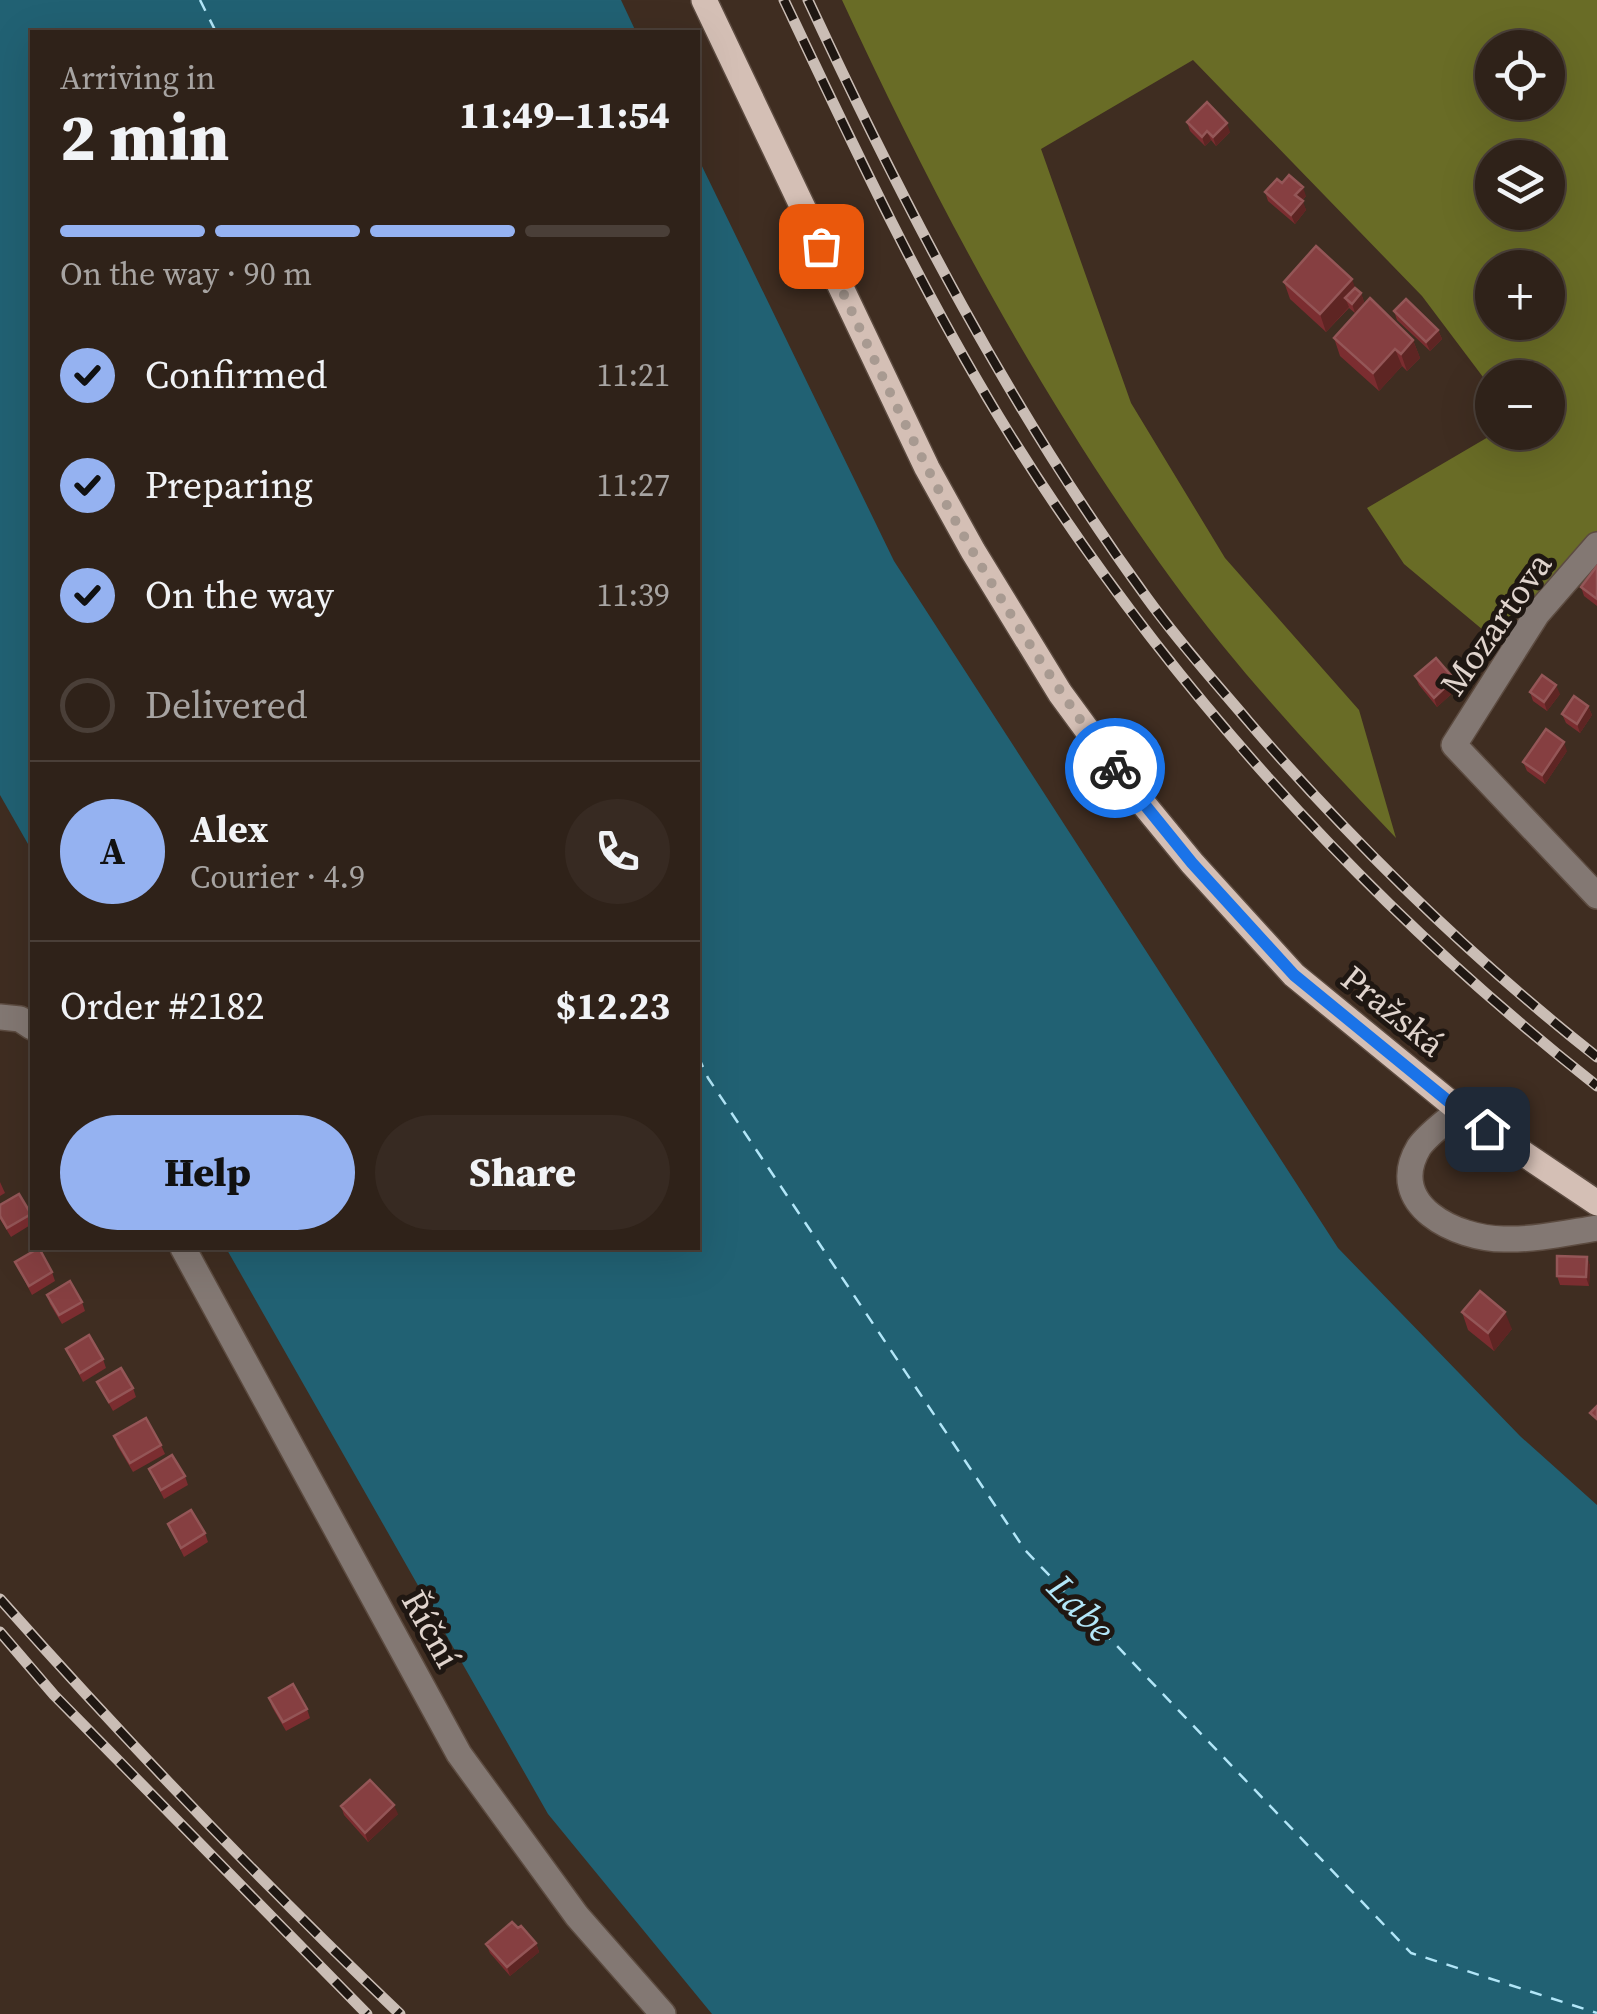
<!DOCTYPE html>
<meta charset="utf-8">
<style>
:root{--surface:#2f2219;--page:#372a22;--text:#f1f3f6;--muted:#a7a4a2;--line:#4a3f38;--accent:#95b2f1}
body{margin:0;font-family:"Source Serif 4",serif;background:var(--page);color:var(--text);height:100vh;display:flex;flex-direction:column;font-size:38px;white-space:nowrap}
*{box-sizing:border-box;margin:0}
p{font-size:32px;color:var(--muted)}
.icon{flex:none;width:55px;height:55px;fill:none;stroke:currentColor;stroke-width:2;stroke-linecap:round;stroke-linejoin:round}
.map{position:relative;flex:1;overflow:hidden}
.details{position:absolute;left:30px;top:30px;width:670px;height:1220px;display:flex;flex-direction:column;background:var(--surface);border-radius:0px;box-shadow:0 10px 40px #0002,0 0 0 2px var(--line)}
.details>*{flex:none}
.controls{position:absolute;left:1475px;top:30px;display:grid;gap:20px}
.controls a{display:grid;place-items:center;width:90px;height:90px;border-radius:50%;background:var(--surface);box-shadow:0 10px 40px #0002,0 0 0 2px var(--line);font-size:50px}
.pin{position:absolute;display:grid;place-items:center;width:85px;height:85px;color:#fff;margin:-42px;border-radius:20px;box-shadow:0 5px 15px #0006}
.courier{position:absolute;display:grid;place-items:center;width:100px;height:100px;margin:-50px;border:8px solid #1a73e8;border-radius:50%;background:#fff;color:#222;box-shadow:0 2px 12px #0007}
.summary em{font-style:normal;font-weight:800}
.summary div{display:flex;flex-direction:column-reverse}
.summary{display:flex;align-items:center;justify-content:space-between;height:170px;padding:0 30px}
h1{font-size:65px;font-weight:800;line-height:75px}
.bar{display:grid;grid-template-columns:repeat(4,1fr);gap:15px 10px;align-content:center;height:120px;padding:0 30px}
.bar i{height:12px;border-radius:8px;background:var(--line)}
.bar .current{background:var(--accent)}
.bar p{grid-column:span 4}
.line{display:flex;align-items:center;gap:25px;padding:0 30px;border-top:2px solid var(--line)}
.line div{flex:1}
.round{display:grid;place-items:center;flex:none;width:105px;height:105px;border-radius:52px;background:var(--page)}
ol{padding:0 30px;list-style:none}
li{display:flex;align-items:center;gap:30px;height:110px}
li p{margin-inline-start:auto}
li .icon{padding:10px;border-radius:50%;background:var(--accent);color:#111;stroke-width:4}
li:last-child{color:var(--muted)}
li i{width:55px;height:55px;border:5px solid var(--line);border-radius:50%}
.button{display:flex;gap:20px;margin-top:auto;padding:20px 30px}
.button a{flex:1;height:115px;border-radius:60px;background:var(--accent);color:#111;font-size:40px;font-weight:800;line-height:115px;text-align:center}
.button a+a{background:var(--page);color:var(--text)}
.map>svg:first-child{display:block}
</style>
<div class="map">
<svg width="1597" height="2014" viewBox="0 0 1597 2014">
<rect width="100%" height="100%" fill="#3f2d21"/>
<path fill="#696c26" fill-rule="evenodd" d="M842,0H1597V532L1495,640L1404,564L1367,508L1495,433L1548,432V378H1492V389L1422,296L1193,60L1041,149L1131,403L1225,558L1359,710L1396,838C1318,756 1239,672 1172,580C1041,400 935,201 842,0ZM1492,48H1548V102H1492ZM1492,158H1548V212H1492ZM1492,268H1548V322H1492Z"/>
<path fill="#216173" d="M0,0H621L636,32H32V851L0,795Z
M698,158L894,561L1338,1248L1520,1436L1597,1505V2014H712L548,1814L226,1248H698Z"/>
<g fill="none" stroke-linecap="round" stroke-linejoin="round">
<path stroke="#b2e6f8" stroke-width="2.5" stroke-dasharray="12 10" stroke-linecap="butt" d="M200,0L216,32
M698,1056L708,1078L1025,1550L1411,1953L1597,2013"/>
<g stroke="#5c4b40" stroke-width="28">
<path id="minor" d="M1597,545L1537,614L1454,745L1597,896
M0,1017L20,1019L32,1027
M1459,1110C1447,1121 1428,1134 1419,1147C1384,1205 1457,1239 1504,1239C1535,1240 1566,1233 1597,1228
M183,1248L459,1754L577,1916L663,2014"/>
</g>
<g stroke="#5c4b40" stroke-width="28">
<path id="major" d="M704,0L927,468L973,551L1060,693L1123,779L1192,863L1294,975L1459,1110L1597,1203"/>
</g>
<use href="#minor" stroke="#837873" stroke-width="25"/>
<use href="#major" stroke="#d4bfb5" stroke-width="25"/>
<g stroke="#cabdb5" stroke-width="11">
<path id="rail" d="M784,0C851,141 918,284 999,417C1156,674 1361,900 1597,1086
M808,0C905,208 1012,413 1147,598C1178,641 1214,681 1248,721C1353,843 1470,957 1597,1057
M0,1599C127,1742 261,1882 400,2014
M0,1632L54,1695L367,2014"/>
</g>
<use href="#rail" stroke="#1f1712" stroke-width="8" stroke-dasharray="22" stroke-linecap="butt"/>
</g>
<path fill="#7b2d30" d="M1187,122L1230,132L1216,146L1211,140L1205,146L1190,131Z
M1282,183L1306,196L1302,201L1306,210L1295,224L1268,201L1265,192Z
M1284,282L1355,288L1361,293L1364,302L1355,313L1349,308L1326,332L1290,299Z
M1394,311L1438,330L1442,339L1430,351L1397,320Z
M1334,338L1413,340L1420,358L1407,371L1402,366L1379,391L1340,356Z
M1597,566V606L1584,596L1581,587Z
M1415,676L1454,679L1458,688L1437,707L1419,685Z
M1530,692L1560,694L1547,711L1533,701Z
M1588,706L1592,715L1580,733L1566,723L1562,714Z
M1567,751L1545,784L1527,771L1523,762Z
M0,1182L5,1193L0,1196Z
M0,1205L31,1214L32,1224L11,1237L0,1219Z
M1587,1257L1590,1266L1589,1286L1560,1285L1557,1276Z
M15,1262L52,1272L55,1281L32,1295Z
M47,1295L82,1302L85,1311L62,1324L50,1304Z
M1462,1312L1512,1329L1494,1351L1468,1330Z
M66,1349L103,1359L106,1368L83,1382Z
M97,1382L133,1388L136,1397L113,1411Z
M114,1436L161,1445L165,1454L133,1472L117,1445Z
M149,1469L185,1476L188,1485L164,1499Z
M168,1524L205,1533L208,1542L184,1557Z
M269,1698L307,1709L310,1718L286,1731L272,1707Z
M341,1806L398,1814L368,1842L344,1815Z
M518,1928L536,1943L539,1952L510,1976L490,1953L486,1944Z"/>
<path fill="#5e2523" d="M1227,123L1230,132L1216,146L1213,137Z
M1207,131L1211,140L1205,146L1202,137Z
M1303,187L1306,196L1299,204L1295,195Z
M1303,201L1306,210L1295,224L1291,215Z
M1352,279L1358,296L1361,293L1364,302L1355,313L1352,304L1345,298L1349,307L1326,332L1320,314Z
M1438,330L1442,339L1430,351L1426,342Z
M1413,340L1420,358L1407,371L1401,354Z
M1395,349L1402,366L1379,391L1373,373Z
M1454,679L1458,688L1437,707L1434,698Z
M1556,685L1560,694L1547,711L1544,702Z
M1588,706L1592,715L1580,733L1577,724Z
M1564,742L1567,751L1545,784L1542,775Z
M1587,1257L1590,1266L1589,1286L1586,1277Z
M1505,1312L1512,1329L1494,1351L1488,1333Z
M394,1805L398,1814L368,1842L365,1833Z
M536,1943L539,1952L510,1976L507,1967Z"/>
<path fill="#863f41" stroke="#945657" stroke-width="2.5" d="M1207,102L1227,123L1213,137L1207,131L1202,137L1187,122Z
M1289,175L1303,187L1295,195L1303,201L1291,215L1265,192L1277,179L1282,183Z
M1316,246L1352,279L1320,314L1284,282Z
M1355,288L1361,293L1352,304L1345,298Z
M1370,298L1413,340L1401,354L1395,349L1373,373L1334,338Z
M1406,299L1438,330L1426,342L1394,311Z
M1597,566V599L1581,587Z
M1436,658L1454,679L1434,698L1415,676Z
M1542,675L1556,685L1544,702L1530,692Z
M1574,696L1588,706L1577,724L1562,714Z
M1546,729L1564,742L1542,775L1523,762Z
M19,1194L31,1214L7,1228L0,1216V1205Z
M39,1248L52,1272L29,1286L15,1262Z
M1557,1256L1587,1257L1586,1277L1557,1276Z
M70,1281L82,1302L59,1315L47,1295Z
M1480,1291L1505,1312L1488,1333L1462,1312Z
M89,1335L103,1359L80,1373L66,1349Z
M121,1368L133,1388L109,1402L97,1382Z
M1597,1406V1419L1590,1413Z
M146,1418L161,1445L130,1463L114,1436Z
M172,1455L185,1476L161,1490L149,1469Z
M191,1510L205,1533L181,1548L168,1524Z
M293,1684L307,1709L283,1722L269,1698Z
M370,1780L394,1805L365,1833L341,1806Z
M512,1922L518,1928L521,1926L536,1943L507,1967L486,1944Z"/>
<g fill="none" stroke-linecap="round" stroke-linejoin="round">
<path stroke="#a89a91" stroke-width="10" stroke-dasharray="0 18" d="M821,246C870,349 916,454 973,552C1017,627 1064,699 1115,768"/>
<path stroke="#1a73e8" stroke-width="12" d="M1115,768L1192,863L1294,975L1459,1110L1487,1129"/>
</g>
<g text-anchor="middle" stroke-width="10" stroke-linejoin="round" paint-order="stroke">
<g font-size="35" fill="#e0d4cd" stroke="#1f1712">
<text transform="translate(1496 624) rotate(-55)" y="12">Mozartova</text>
<text transform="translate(1393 1011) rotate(39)" y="12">Pražská</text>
<text transform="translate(431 1629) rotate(61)" y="12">Říční</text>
</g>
<g font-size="38" font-style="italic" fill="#b2e6f8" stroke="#1f1712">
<text transform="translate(1081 1608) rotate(46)" y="13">Labe</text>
</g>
</g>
</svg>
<div class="controls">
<a><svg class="icon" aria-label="locate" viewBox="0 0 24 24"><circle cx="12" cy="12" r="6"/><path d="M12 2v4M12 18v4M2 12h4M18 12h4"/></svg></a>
<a><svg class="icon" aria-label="layers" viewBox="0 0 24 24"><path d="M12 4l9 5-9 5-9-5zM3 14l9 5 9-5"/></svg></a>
<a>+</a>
<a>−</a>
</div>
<div class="pin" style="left:821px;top:246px;background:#ea580c"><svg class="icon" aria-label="bag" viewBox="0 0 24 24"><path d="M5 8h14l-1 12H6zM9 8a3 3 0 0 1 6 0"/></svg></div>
<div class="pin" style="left:1487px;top:1129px;background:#1f2937"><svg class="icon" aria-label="home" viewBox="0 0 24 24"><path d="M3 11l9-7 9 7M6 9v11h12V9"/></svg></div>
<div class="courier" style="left:1115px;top:768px"><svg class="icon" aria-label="bike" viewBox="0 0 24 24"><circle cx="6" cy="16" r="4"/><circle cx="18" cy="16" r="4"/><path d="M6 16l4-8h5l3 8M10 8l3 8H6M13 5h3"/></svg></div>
<section class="details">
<div class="summary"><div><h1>2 min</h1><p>Arriving in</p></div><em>11:49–11:54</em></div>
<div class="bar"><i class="current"></i><i class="current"></i><i class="current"></i><i></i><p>On the way · 90 m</p></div>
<ol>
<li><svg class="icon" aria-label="check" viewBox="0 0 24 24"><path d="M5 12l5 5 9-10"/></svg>Confirmed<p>11:21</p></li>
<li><svg class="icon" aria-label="check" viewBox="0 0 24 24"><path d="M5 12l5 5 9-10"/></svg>Preparing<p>11:27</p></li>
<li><svg class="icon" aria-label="check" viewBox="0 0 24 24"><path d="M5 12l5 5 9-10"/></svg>On the way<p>11:39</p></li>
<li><i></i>Delivered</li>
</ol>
<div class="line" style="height:180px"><b class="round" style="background:var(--accent);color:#111">A</b><div><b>Alex</b><p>Courier · 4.9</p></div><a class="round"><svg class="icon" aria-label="phone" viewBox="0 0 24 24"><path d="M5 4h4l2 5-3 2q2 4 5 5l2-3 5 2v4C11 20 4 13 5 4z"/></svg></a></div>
<div class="line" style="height:130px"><div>Order #2182</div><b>$12.23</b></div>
<div class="button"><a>Help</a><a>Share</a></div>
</section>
</div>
